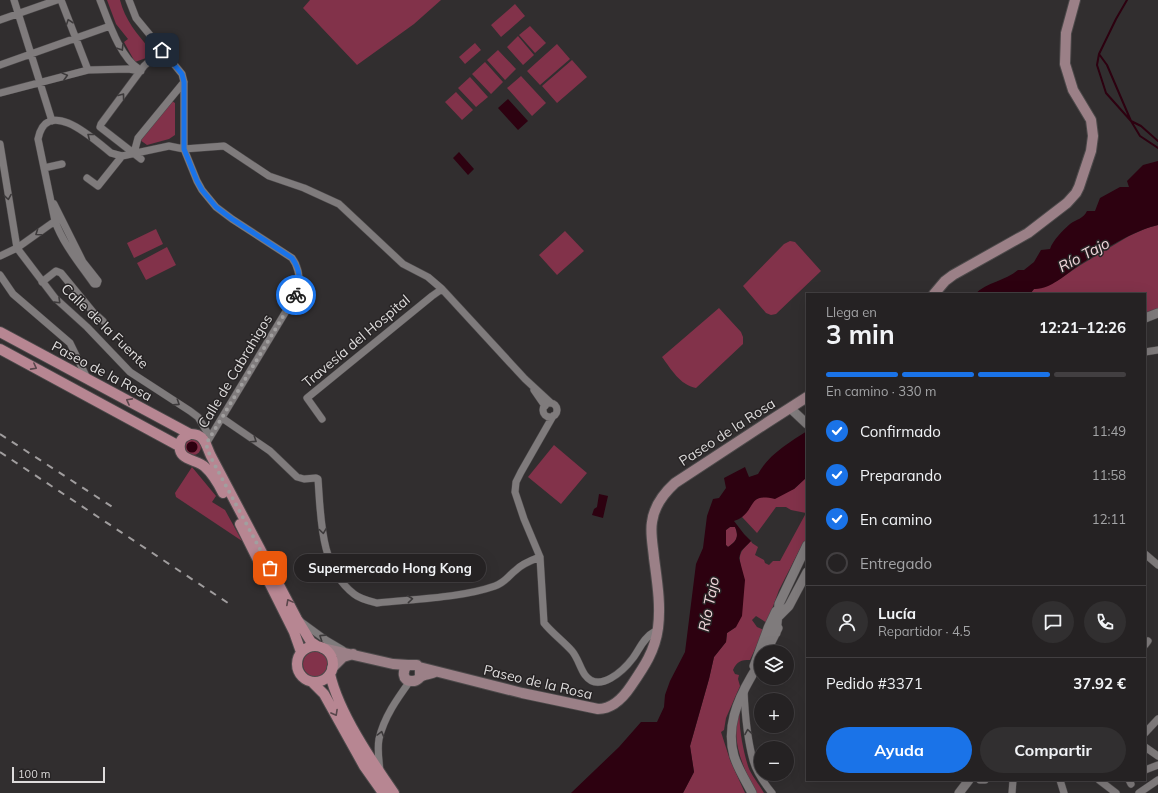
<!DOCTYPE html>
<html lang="es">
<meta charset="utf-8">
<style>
:root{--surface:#252223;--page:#312f30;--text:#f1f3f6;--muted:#a3a4a6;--line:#423f41;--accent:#1a73e8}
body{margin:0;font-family:Mulish,sans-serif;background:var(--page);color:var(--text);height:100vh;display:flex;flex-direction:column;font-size:15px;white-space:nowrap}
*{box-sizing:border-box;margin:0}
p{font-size:13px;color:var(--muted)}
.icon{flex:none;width:22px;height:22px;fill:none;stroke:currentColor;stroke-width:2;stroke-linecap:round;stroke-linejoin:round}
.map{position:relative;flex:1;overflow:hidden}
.details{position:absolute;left:806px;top:293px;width:340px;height:488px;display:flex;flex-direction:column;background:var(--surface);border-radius:0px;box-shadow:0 4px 16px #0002,0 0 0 1px var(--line)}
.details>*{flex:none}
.tools{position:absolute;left:754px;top:645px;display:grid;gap:8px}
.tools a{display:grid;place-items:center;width:40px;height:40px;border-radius:50%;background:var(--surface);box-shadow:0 4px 16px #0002,0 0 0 1px var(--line);font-size:20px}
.scale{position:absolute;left:12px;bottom:10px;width:93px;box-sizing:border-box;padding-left:4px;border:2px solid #dedcdc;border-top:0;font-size:11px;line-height:14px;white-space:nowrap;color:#dedcdc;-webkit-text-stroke:3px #272425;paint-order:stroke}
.pin{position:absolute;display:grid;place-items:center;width:34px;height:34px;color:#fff;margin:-17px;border-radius:8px;box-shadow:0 2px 6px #0006}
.courier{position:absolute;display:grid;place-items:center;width:40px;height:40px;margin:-20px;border:3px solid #1a73e8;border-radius:50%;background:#fff;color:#222;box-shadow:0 1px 5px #0007}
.bubble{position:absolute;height:28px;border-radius:14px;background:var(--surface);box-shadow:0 4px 16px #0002,0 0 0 1px var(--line);font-size:13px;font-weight:700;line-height:28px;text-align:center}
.headline em{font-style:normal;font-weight:700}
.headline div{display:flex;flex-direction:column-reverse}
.headline{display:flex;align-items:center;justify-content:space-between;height:68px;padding:0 20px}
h1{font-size:26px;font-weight:700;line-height:30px}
.bar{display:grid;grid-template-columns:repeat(4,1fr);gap:6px 4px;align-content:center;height:48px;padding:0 20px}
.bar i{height:5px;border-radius:3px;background:var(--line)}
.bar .on{background:var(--accent)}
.bar p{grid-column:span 4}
.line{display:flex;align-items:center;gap:10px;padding:0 20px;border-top:1px solid var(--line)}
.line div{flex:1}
.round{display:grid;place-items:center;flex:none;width:42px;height:42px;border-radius:21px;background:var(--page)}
ol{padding:0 20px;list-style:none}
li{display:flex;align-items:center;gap:12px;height:44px}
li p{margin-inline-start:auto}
li .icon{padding:4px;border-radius:50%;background:var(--accent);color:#fff;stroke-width:4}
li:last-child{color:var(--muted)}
li i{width:22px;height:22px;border:2px solid var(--line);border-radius:50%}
.button{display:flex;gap:8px;margin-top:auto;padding:8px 20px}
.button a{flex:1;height:46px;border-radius:24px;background:var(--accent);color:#fff;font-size:16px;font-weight:700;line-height:46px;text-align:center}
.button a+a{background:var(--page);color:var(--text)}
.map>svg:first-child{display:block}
</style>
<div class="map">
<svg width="1158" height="793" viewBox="0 0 1158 793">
<rect width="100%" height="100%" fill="#312e2f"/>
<path fill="#82324a" d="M107,0H120C125,20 137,34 150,49L146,58L135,62L124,42L128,39L116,24Z
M310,0H441L414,24L357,65L303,8Z
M515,4L525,16L501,37L491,25Z
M530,26L546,43L535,53L519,35Z
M518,36L534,55L523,65L507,47Z
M475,43L481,50L465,64L459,57Z
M557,44L570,59L540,85L527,71Z
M498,50L516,69L505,80L487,60Z
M572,60L587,77L557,103L542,86Z
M485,62L503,82L491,94L472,74Z
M521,76L546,103L532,116L507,88Z
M470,77L488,97L476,107L458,88Z
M456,92L473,110L462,120L445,102Z
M172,101L175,103V135L169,139L147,145L140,140Z
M1158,225V310L1145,314V294H1030L1034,289L1057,281L1079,266L1129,236L1147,228Z
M156,229L163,244L134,258L127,243Z
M565,231L584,251L557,275L539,255Z
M790,241L795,242L821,271L776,314L771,315L766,313L743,286L784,244Z
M167,247L176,265L146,280L137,263Z
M719,308L741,332L743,337V344L696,388C680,385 671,369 662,357Z
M185 447a8 8 0 1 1 16 0a8 8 0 1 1-16 0Z
M554,445L587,473L561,504L528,477Z
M192,467L216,496L212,502L225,510L242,541L176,497L175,493Z
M807,477V544L803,543L779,590L767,623L756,616L752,620L757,627L764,630L750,660C741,660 737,661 733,670L735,674L739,675L738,679L740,686L726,718L724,730L721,732L730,760L745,793H683L694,772L690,746L709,679L714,657L726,642L727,633L736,627L741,567C738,553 741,551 751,541L752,543L758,547L755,555L764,560L765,563L769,565L773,561H780L806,513L791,510L786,507H776L757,533L742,517L754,500L764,496L794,489Z
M730,527H735C739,537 737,541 728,547L726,545V530Z
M303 664a13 13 0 1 1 26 0a13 13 0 1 1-26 0Z
M740,709C738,725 743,750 748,766C751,775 759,784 764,793H756C743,767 729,738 740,709Z"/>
<path fill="#2d0110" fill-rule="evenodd" d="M508,99L528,121L518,130L498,108Z
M459,152L474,169L468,175L453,158Z
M1158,161V225C1134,230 1100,252 1079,265C1066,274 1050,290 1034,289L1030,294H975C987,282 1005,281 1018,270H1024L1034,262L1041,250L1050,249C1053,240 1063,230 1070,224C1077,219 1083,219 1087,211H1095L1100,198L1120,187H1129L1127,181L1143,165Z
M807,431V477L794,489L775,499C749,493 756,506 742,517C740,519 736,520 734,521L744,534L751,541L741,551L739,558L745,580L742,616L736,627L727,633L726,642L714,657L709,679L690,746L694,772L683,793H571L619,747L641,722H657L664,707L665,695L670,681L685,652L696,564L703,548L707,516L713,499L719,498L726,488L724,478L745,467L749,477L758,474C768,455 790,442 807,431ZM730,527H735C739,536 737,541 728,547L726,545V530Z
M186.5 447a5.5 5.5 0 1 1 11 0a5.5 5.5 0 1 1-11 0Z
M599,494L608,496L603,518L592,515L594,509L597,507Z"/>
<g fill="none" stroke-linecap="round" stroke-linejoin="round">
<path stroke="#2d0110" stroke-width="2" d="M1127,0L1116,19L1099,54L1097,65L1106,93L1131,121L1140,136L1158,148
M1099,54L1107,65L1131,121L1141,126L1158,141"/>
<g stroke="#4c494a" stroke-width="8">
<path id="minor" d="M14,0L52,121
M61,0L88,70
M100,0C108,20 120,58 139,69
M129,0L136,18L182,74L184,82V149L197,181L202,190L216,207L232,219L292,258C299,267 299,277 300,288L206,444
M0,20L57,0
M0,65L110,26
M0,93L88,70L128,69L141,71
M0,144L17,248L55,298L87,327L130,372L190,411L198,417L207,432
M134,153L138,138L184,82
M141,159L100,127L101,124L144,66L162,50
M44,168L62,164
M87,178L98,186L122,156
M54,204L83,262L98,281L97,284H94C80,264 63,244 55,221
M0,256L17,248L55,221L38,139C47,95 95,140 111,153L122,156L169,146L184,149L224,146L269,176L304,188L339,204L403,264L428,277L442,289L525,379L551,403
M0,275L13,294L70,343L87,378
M42,282L56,271L61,273L93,312L103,321
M1145,352L1158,350
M534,390L545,406
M543 410a7 7 0 1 1 14 0a7 7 0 1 1-14 0Z
M553,416L521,472L516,482L515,492L524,519L540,557L544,623C552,633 563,641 572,651C578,658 580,668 585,675C599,694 624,670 633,658C639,650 644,637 654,632L657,633
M222,418L270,451L297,477L304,479L316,478L318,479C321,518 320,568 354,594C360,599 369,601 377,603C413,599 461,598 495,586C506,582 508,576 516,570C523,563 532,560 540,557
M322,419L307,398L432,296L442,289
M1145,554L1158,565
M300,621L326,640L343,650
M1145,645L1148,641
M744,691C745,714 747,738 753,760C756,772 764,783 772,793
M1145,733L1158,719
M1145,747L1158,756
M1145,770L1158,765
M380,771C379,760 377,750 379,739C384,717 397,699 410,681
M980,780H985
M1060,780L1064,793
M1099,780L1116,793
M1129,780L1131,784
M1012,793L1013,780
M1139,793L1158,780"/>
</g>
<g stroke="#4c494a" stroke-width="10">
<path id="tertiary" d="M1145,318L1158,313
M790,408L807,424
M777,618L789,606L807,572
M776,633L779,604L807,545
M766,652L778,628
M754,666L768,628L776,611
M752,793C746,781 738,769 734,756C726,728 737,701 751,677C754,671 758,667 761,661
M959,793L969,780"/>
</g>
<g stroke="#4c494a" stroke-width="12">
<path id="secondary" d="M934,294L945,281L953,275L1028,233L1067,203L1076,193L1079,187L1091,151L1093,136L1091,120L1073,90L1065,64L1066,33L1075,0
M323,648L393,664L408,665
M419,667L522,693L598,709C613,709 623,698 631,686C644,667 655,651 658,628C661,605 657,581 654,558C653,546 650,533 652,522C654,506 664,493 675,483L768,422L807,397
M332,668L343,657L353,654
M420,677V669L417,665H408C402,670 402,681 411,681C417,682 418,678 422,676C426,674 431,674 435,672"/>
</g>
<g stroke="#4c494a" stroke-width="12">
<path id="primary" d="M0,332L190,434C205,433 206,446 211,456L297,619L311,642L317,646
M0,349L179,446
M190,434C185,436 181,438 180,444C177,461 197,459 205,467C213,474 218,483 223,493
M240,524L294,632L301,652
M297 664a18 18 0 1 1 36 0a18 18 0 1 1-36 0Z
M330,674C339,713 371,760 394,793
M312,682L324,694L364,766L383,793"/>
</g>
<use href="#minor" stroke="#7f7b7c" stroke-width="7"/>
<use href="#tertiary" stroke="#7f7b7c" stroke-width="9"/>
<use href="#secondary" stroke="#9b8087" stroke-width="10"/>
<use href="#primary" stroke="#b78692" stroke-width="10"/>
<path stroke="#a09d9e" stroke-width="2" stroke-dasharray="7 7" stroke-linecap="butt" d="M0,434L117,510
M0,452L231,605"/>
</g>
<defs><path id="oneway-chevron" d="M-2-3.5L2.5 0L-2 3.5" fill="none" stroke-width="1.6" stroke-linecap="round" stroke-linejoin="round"/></defs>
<g stroke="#3d3a3b">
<use href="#oneway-chevron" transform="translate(69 22) rotate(-109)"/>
<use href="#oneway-chevron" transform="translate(121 48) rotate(58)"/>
<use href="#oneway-chevron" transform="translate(65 76) rotate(-15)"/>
<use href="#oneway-chevron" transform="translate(122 96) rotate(-53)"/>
<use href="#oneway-chevron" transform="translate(90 136) rotate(-142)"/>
<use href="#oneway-chevron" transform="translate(8 197) rotate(81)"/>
<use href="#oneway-chevron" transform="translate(38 233) rotate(145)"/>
<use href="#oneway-chevron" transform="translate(58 301) rotate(44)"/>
<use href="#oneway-chevron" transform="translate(177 403) rotate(33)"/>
<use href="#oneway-chevron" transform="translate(254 440) rotate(34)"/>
<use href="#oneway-chevron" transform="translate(323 531) rotate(82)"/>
<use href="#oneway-chevron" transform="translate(410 599) rotate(-6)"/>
<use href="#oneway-chevron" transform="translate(322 637) rotate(-147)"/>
<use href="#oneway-chevron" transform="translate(748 732) rotate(-99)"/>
<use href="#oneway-chevron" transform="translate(381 734) rotate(-75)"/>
</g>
<g stroke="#59464b">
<use href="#oneway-chevron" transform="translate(34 367) rotate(28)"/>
<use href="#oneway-chevron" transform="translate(129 401) rotate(-152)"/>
<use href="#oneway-chevron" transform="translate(289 602) rotate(-118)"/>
<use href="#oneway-chevron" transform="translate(335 713) rotate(61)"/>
</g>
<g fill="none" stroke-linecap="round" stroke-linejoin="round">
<path stroke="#a19f9f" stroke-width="4" stroke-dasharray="0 7.2" d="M270,568L210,456L206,444L296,295"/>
<path stroke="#1a73e8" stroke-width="5" d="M162,50L182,74L184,82V149L197,181L202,190L216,207L232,219L292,258C300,269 302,284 296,295"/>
</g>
<g text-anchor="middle" stroke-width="3" stroke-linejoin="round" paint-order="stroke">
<g font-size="14" fill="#dedcdc" stroke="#272425">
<text transform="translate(105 326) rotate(44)" y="5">Calle de la Fuente</text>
<text transform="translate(356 341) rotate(-40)" y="5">Travesía del Hospital</text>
<text transform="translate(102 371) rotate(28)" y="5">Paseo de la Rosa</text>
<text transform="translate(235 371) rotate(-59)" y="5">Calle de Cabrahigos</text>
<text transform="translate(727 432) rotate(-33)" y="5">Paseo de la Rosa</text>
<text transform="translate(538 682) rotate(13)" y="5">Paseo de la Rosa</text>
</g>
<g font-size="15" font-style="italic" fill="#f1d6db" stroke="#272425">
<text transform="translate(1084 255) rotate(-28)" y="5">Río Tajo</text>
<text transform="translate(709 604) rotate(-79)" y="5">Río Tajo</text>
</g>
</g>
</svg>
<div class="tools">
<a><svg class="icon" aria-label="layers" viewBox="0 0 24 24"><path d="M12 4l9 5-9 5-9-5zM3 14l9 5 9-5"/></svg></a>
<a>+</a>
<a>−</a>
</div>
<div class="scale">100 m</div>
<div class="pin" style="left:270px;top:568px;background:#ea580c"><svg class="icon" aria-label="bag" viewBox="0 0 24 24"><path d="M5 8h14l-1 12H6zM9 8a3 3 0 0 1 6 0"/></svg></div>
<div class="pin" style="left:162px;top:50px;background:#1f2937"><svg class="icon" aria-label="home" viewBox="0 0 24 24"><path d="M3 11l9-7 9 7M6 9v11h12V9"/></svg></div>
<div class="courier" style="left:296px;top:295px"><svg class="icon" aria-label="bike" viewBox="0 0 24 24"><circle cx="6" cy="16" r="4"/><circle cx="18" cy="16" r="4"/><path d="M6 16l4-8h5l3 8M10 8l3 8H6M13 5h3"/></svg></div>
<div class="bubble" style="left:294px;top:554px;width:192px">Supermercado Hong Kong</div>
<section class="details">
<div class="headline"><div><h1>3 min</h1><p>Llega en</p></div><em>12:21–12:26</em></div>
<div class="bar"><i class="on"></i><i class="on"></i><i class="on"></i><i></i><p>En camino · 330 m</p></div>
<ol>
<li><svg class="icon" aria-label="check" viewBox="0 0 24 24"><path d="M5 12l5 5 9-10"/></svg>Confirmado<p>11:49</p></li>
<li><svg class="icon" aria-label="check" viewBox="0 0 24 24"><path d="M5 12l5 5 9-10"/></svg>Preparando<p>11:58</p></li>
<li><svg class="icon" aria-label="check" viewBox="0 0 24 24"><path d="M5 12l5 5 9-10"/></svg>En camino<p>12:11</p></li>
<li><i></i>Entregado</li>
</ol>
<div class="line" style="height:72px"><a class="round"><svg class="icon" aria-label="person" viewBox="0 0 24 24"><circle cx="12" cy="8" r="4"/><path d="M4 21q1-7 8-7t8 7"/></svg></a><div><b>Lucía</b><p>Repartidor · 4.5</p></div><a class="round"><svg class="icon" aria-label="chat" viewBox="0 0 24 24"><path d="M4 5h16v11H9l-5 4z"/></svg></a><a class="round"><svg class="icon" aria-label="phone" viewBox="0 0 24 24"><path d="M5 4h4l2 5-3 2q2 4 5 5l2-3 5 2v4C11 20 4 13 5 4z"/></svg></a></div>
<div class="line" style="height:52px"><div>Pedido #3371</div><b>37.92 €</b></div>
<div class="button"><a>Ayuda</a><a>Compartir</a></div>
</section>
</div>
